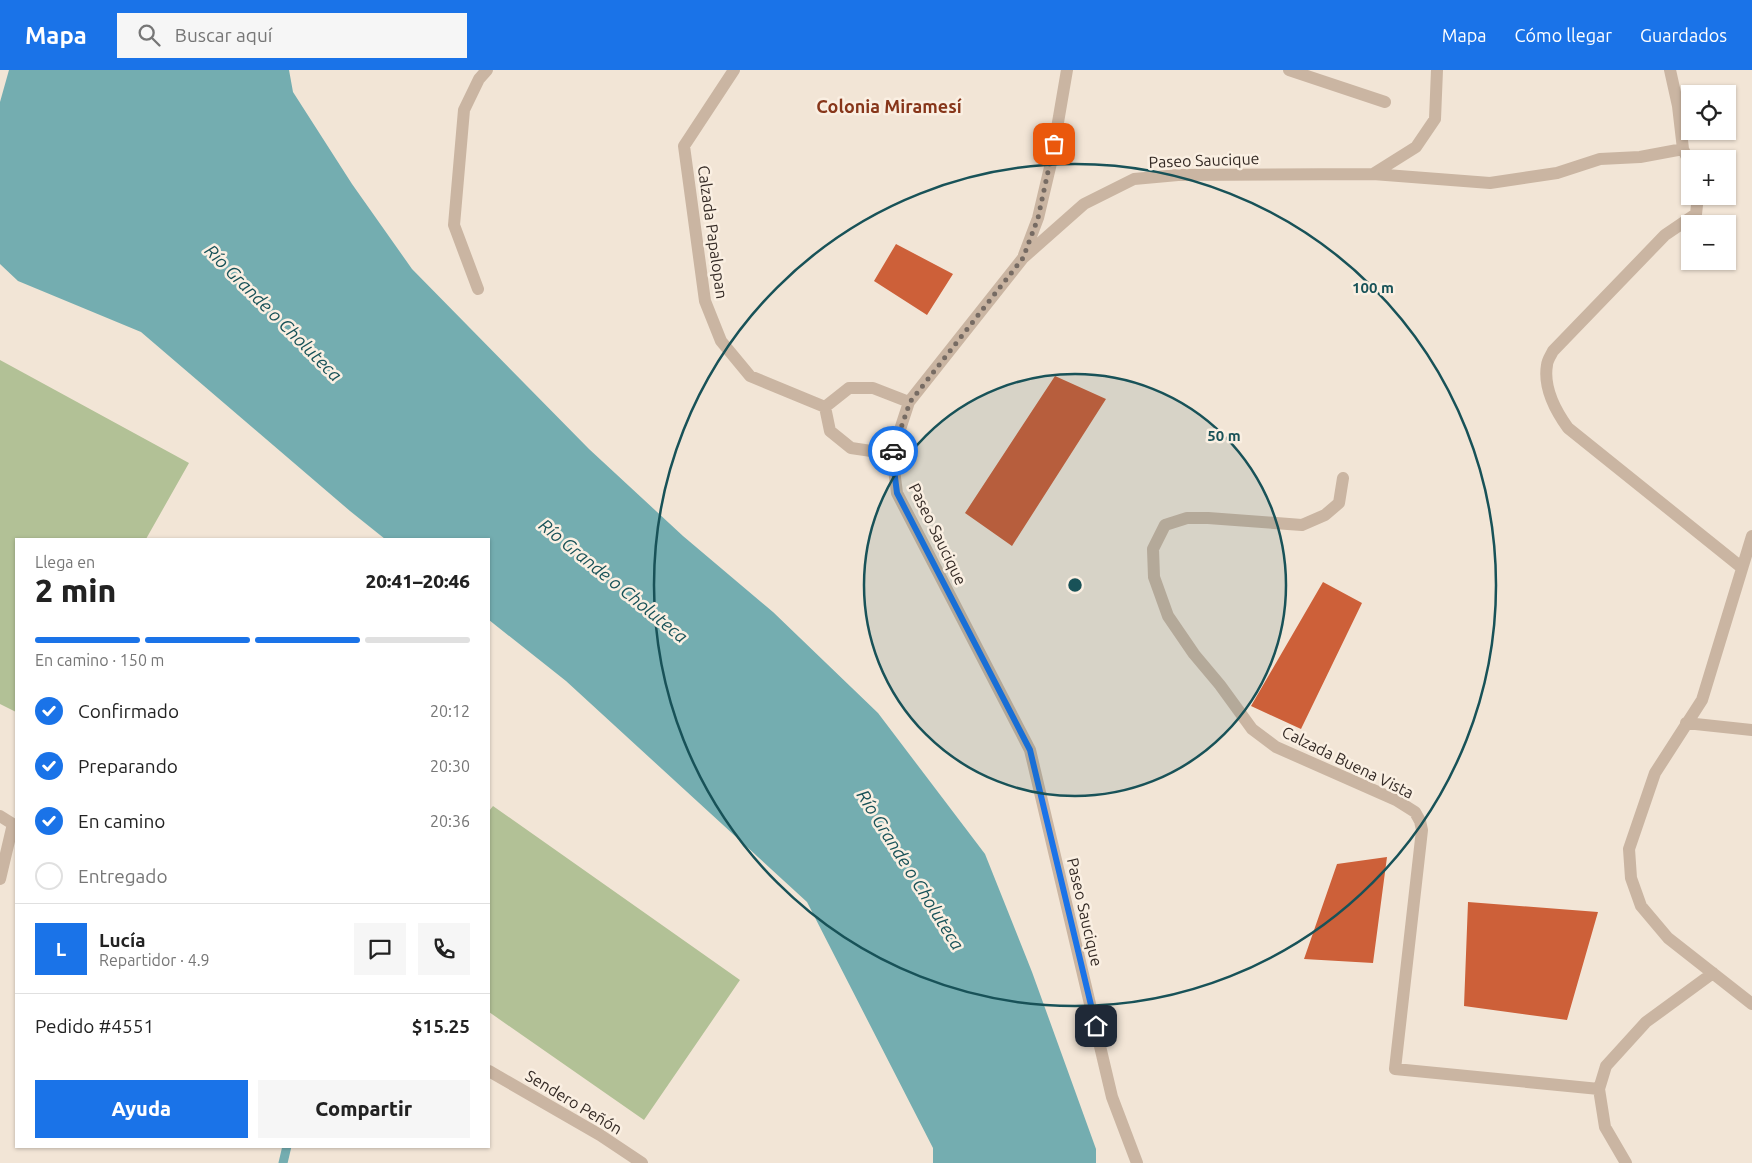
<!DOCTYPE html>
<html lang="es">
<meta charset="utf-8">
<style>
:root{--surface:#fff;--page:#f6f6f6;--text:#222;--muted:#767676;--line:#e0e0e0;--accent:#1a73e8}
body{margin:0;font-family:Ubuntu,sans-serif;background:var(--page);color:var(--text);height:100vh;display:flex;flex-direction:column;font-size:19px;white-space:nowrap}
*{box-sizing:border-box;margin:0}
p{font-size:16px;color:var(--muted)}
.icon{flex:none;width:28px;height:28px;fill:none;stroke:currentColor;stroke-width:2;stroke-linecap:round;stroke-linejoin:round}
.map{position:relative;flex:1;overflow:hidden}
.drawer{position:absolute;left:15px;top:468px;width:475px;height:610px;display:flex;flex-direction:column;background:var(--surface);border-radius:0px;box-shadow:0 1px 4px #0004}
.drawer>*{flex:none}
.fabs{position:absolute;left:1681px;top:15px;display:grid;gap:10px}
.fabs a{display:grid;place-items:center;width:55px;height:55px;border-radius:0px;background:var(--surface);box-shadow:0 1px 4px #0004;font-size:25px}
.pin{position:absolute;display:grid;place-items:center;width:42px;height:42px;color:#fff;margin:-21px;border-radius:10px;box-shadow:0 2px 8px #0006}
.courier{position:absolute;display:grid;place-items:center;width:50px;height:50px;margin:-25px;border:4px solid #1a73e8;border-radius:50%;background:#fff;color:#222;box-shadow:0 1px 6px #0007}
.overview em{font-style:normal;font-weight:800}
.overview div{display:flex;flex-direction:column-reverse}
.overview{display:flex;align-items:center;justify-content:space-between;height:85px;padding:0 20px}
h1{font-size:32px;font-weight:800;line-height:38px}
.bar{display:grid;grid-template-columns:repeat(4,1fr);gap:8px 5px;align-content:center;height:60px;padding:0 20px}
.bar i{height:6px;border-radius:4px;background:var(--line)}
.bar .current{background:var(--accent)}
.bar p{grid-column:span 4}
.line{display:flex;align-items:center;gap:12px;padding:0 20px;border-top:1px solid var(--line)}
.line div{flex:1}
.round{display:grid;place-items:center;flex:none;width:52px;height:52px;border-radius:0px;background:var(--page)}
ol{padding:0 20px;list-style:none}
li{display:flex;align-items:center;gap:15px;height:55px}
li p{margin-inline-start:auto}
li .icon{padding:5px;border-radius:50%;background:var(--accent);color:#fff;stroke-width:4}
li:last-child{color:var(--muted)}
li i{width:28px;height:28px;border:2px solid var(--line);border-radius:50%}
.button{display:flex;gap:10px;margin-top:auto;padding:10px 20px}
.button a{flex:1;height:58px;border-radius:0px;background:var(--accent);color:#fff;font-size:20px;font-weight:800;line-height:58px;text-align:center}
.button a+a{background:var(--page);color:var(--text)}
header{display:flex;align-items:center;gap:30px;box-sizing:border-box;height:70px;padding:0 25px;background:var(--accent);color:#fff}
header strong{font-size:24px}
nav{display:flex;gap:28px;margin-inline-start:auto;font-size:18px}
.search{width:350px;height:45px;background:var(--page);display:flex;align-items:center;gap:12px;box-sizing:border-box;padding:0 18px;border-radius:0px;color:var(--muted);font-size:19px}
.map>svg:first-child{display:block}
</style>
<header>
<strong>Mapa</strong>
<div class="search"><svg class="icon" aria-label="search" viewBox="0 0 24 24"><circle cx="10" cy="10" r="6"/><path d="M15 15l6 6"/></svg>Buscar aquí</div>
<nav><a>Mapa</a><a>Cómo llegar</a><a>Guardados</a></nav>
</header>
<div class="map">
<svg width="1752" height="1093" viewBox="0 0 1752 1093">
<rect width="100%" height="100%" fill="#f2e5d6"/>
<path fill="#b2c196" d="M0,290L189,393L146,469H16V642L0,634Z
M493,736L740,910L644,1050L489,942V741Z"/>
<path fill="#74adb0" d="M9,0H289L293,22L352,114L412,199L589,379L683,466L773,542L878,643L985,784L1032,902L1096,1079V1093H933V1078L807,832L566,611L489,550V469H385L350,441L141,262L18,211L0,194V32Z"/>
<g fill="none" stroke-linecap="round" stroke-linejoin="round">
<path stroke="#74adb0" stroke-width="9" d="M283,1093L287,1076"/>
</g>
<path fill="#cd6039" d="M896,174L953,204L927,245L874,211Z
M1055,306L1106,329L1012,476L965,443Z
M1323,512L1362,533L1301,659L1251,636Z
M1387,787L1373,893L1304,889L1337,794Z
M1468,832L1598,842L1567,950L1464,936Z"/>
<g fill="none" stroke-linecap="round" stroke-linejoin="round">
<path stroke="#cab5a2" stroke-width="12" d="M734,0L684,76L705,231L721,271L750,306L825,337L849,318H873L909,332
M1289,0L1385,32
M1683,79L1690,94
M1373,104L1490,113L1557,103L1600,89L1640,87L1683,79L1678,36L1670,0
M1698,126L1696,144L1665,165L1553,281C1551,285 1547,291 1547,295C1543,318 1555,340 1568,358L1741,497
M1024,185L1038,148L1051,93L1067,0
M478,219L454,155L464,40L479,9L487,0
M825,337L830,361L851,378L892,384
M1343,408L1339,433L1325,445L1302,455L1208,448H1187L1165,455L1153,479L1154,507L1168,546L1194,584L1220,615L1252,659L1276,677L1396,730L1415,742L1420,751L1422,760L1395,999L1599,1019
M1752,466L1702,630L1655,703L1629,779L1631,808L1641,836L1668,868L1752,934
M1686,653L1752,660
M0,746L16,756
M0,809L13,754
M489,1001L600,1065L642,1093
M1137,1093L1112,1027L1030,680L897,423L892,384L909,332L1023,188L1084,134L1134,109L1178,105L1373,104L1416,77L1435,49L1437,0
M1626,1093L1605,1057L1599,1019L1606,996L1646,952L1713,903"/>
</g>
<g fill="none" stroke-linecap="round" stroke-linejoin="round">
<path stroke="#766b63" stroke-width="5" stroke-dasharray="0 9" d="M893,381L910,332L1023,188L1038,148L1054,74"/>
<path stroke="#1a73e8" stroke-width="6" d="M893,381L892,384L897,423L1030,680L1096,956"/>
</g>
<circle cx="1075" cy="515" r="211" fill="#185258" fill-opacity=".12"/>
<g fill="none" stroke="#185258" stroke-width="2.5">
<circle cx="1075" cy="515" r="211"/>
<circle cx="1075" cy="515" r="421"/>
</g>
<g text-anchor="middle" stroke-width="5" stroke-linejoin="round" paint-order="stroke">
<g font-size="16" fill="#342a25" stroke="#faefe2">
<text transform="translate(1204 90) rotate(-2)" y="6">Paseo Saucique</text>
<text transform="translate(713 162) rotate(82)" y="6">Calzada Papalopan</text>
<text transform="translate(938 464) rotate(64)" y="6">Paseo Saucique</text>
<text transform="translate(1348 692) rotate(26)" y="6">Calzada Buena Vista</text>
<text transform="translate(1085 842) rotate(77)" y="6">Paseo Saucique</text>
<text transform="translate(574 1032) rotate(31)" y="6">Sendero Peñón</text>
</g>
<g font-size="18" font-weight="bold" fill="#87361a" stroke="#faefe2">
<text x="889" y="43">Colonia Miramesí</text>
</g>
<g font-size="18" font-style="italic" fill="#185258" stroke="#faefe2">
<text transform="translate(273 243) rotate(45)" y="6">Río Grande o Choluteca</text>
<text transform="translate(613 511) rotate(39)" y="6">Río Grande o Choluteca</text>
<text transform="translate(910 800) rotate(58)" y="6">Río Grande o Choluteca</text>
</g>
</g>
<circle cx="1075" cy="515" r="8" fill="#185258" stroke="#faefe2" stroke-width="2.5"/>
<g font-size="15" text-anchor="middle" font-weight="bold" fill="#185258" stroke="#faefe2" stroke-width="5" stroke-linejoin="round" paint-order="stroke">
<text x="1373" y="223">100 m</text>
<text x="1224" y="371">50 m</text>
</g>
</svg>
<div class="fabs">
<a><svg class="icon" aria-label="locate" viewBox="0 0 24 24"><circle cx="12" cy="12" r="6"/><path d="M12 2v4M12 18v4M2 12h4M18 12h4"/></svg></a>
<a>+</a>
<a>−</a>
</div>
<div class="pin" style="left:1054px;top:74px;background:#ea580c"><svg class="icon" aria-label="bag" viewBox="0 0 24 24"><path d="M5 8h14l-1 12H6zM9 8a3 3 0 0 1 6 0"/></svg></div>
<div class="pin" style="left:1096px;top:956px;background:#1f2937"><svg class="icon" aria-label="home" viewBox="0 0 24 24"><path d="M3 11l9-7 9 7M6 9v11h12V9"/></svg></div>
<div class="courier" style="left:893px;top:381px"><svg class="icon" aria-label="car" viewBox="0 0 24 24"><path d="M5 17H2v-5l4-1 3-4h7l3 4 3 1v5h-3M9 17h6M6 11h13"/><circle cx="7" cy="17" r="2"/><circle cx="17" cy="17" r="2"/></svg></div>
<section class="drawer">
<div class="overview"><div><h1>2 min</h1><p>Llega en</p></div><em>20:41–20:46</em></div>
<div class="bar"><i class="current"></i><i class="current"></i><i class="current"></i><i></i><p>En camino · 150 m</p></div>
<ol>
<li><svg class="icon" aria-label="check" viewBox="0 0 24 24"><path d="M5 12l5 5 9-10"/></svg>Confirmado<p>20:12</p></li>
<li><svg class="icon" aria-label="check" viewBox="0 0 24 24"><path d="M5 12l5 5 9-10"/></svg>Preparando<p>20:30</p></li>
<li><svg class="icon" aria-label="check" viewBox="0 0 24 24"><path d="M5 12l5 5 9-10"/></svg>En camino<p>20:36</p></li>
<li><i></i>Entregado</li>
</ol>
<div class="line" style="height:90px"><b class="round" style="background:var(--accent);color:#fff">L</b><div><b>Lucía</b><p>Repartidor · 4.9</p></div><a class="round"><svg class="icon" aria-label="chat" viewBox="0 0 24 24"><path d="M4 5h16v11H9l-5 4z"/></svg></a><a class="round"><svg class="icon" aria-label="phone" viewBox="0 0 24 24"><path d="M5 4h4l2 5-3 2q2 4 5 5l2-3 5 2v4C11 20 4 13 5 4z"/></svg></a></div>
<div class="line" style="height:65px"><div>Pedido #4551</div><b>$15.25</b></div>
<div class="button"><a>Ayuda</a><a>Compartir</a></div>
</section>
</div>
